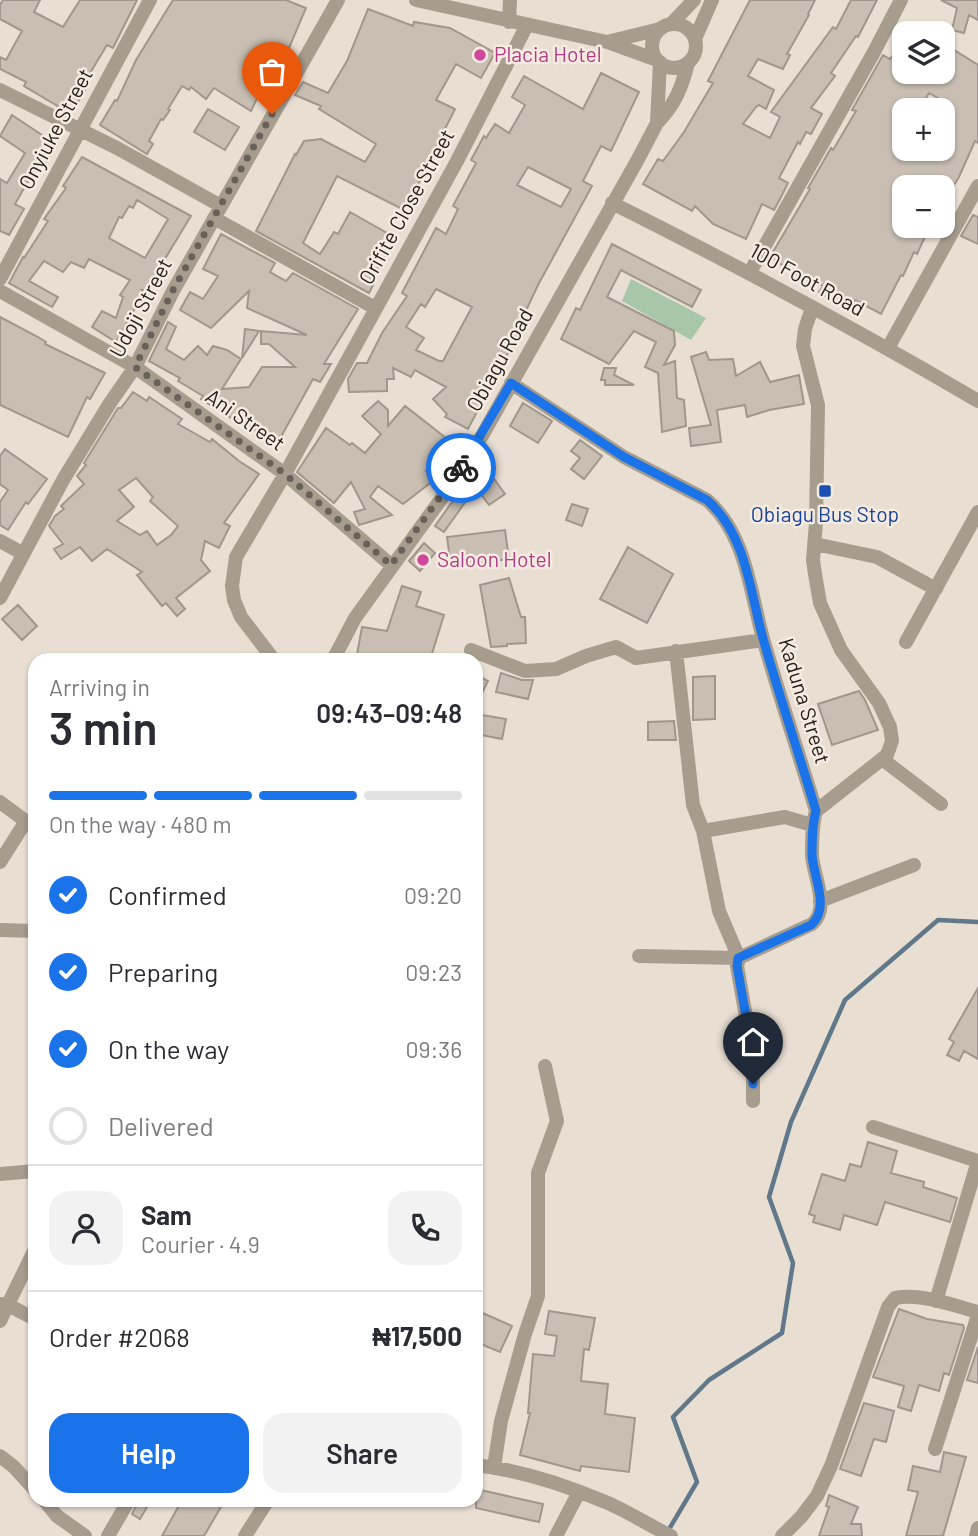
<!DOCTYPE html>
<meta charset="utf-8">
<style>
:root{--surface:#fff;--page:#f2f2f3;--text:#2b2b33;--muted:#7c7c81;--line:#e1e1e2;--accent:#1a73e8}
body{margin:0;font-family:Barlow,sans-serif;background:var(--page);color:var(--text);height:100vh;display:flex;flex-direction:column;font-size:26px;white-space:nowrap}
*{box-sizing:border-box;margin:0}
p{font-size:23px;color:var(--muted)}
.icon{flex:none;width:38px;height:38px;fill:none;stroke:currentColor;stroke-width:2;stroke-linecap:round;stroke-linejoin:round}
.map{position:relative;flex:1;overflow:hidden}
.side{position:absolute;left:28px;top:653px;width:455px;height:854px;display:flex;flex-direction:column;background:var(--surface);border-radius:21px;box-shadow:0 2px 5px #0004}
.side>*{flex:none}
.fabs{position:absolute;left:892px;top:21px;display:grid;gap:14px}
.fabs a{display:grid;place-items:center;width:63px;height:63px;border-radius:14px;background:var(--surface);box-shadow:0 2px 5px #0004;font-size:35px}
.pin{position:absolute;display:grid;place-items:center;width:60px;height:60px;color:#fff;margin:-72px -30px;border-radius:50% 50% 50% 0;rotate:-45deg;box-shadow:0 0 7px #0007}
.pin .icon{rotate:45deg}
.courier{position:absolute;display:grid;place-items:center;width:70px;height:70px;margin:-35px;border:5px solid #1a73e8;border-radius:50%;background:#fff;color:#222;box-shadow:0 2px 9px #0007}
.summary em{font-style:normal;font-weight:600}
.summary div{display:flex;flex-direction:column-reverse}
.summary{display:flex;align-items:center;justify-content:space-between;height:119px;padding:0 21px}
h1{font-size:46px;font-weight:600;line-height:52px}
.bar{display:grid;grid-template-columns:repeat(4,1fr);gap:10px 7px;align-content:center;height:84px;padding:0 21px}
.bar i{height:9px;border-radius:5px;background:var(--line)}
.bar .on{background:var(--accent)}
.bar p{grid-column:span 4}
.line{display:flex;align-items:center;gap:18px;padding:0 21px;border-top:2px solid var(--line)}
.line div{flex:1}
.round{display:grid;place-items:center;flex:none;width:74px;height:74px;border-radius:21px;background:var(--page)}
ol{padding:0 21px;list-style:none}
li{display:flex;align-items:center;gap:21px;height:77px}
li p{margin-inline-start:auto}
li .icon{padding:7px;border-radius:50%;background:var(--accent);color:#fff;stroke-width:4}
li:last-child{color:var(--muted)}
li i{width:38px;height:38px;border:4px solid var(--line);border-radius:50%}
.primary-button{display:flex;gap:14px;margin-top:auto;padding:14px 21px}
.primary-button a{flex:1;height:80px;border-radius:21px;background:var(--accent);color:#fff;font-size:28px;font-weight:600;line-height:80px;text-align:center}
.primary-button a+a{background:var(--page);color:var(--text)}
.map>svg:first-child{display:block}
</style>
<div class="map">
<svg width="978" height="1536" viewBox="0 0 978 1536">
<rect width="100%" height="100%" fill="#e9ded2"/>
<path fill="#a7c6aa" d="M631,279L706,318L691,340L622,301Z"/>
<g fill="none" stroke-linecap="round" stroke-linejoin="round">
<path stroke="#607889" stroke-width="4.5" d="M668,1531L697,1482L673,1417L709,1380L782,1333L793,1263L769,1197L791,1122L845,1000L938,920L978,922"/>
</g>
<path fill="#c8beb2" stroke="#a0968b" stroke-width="2" fill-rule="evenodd" d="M3,0H40L34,12L63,27L80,0H137L113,48L107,45L84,83L88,85L71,114L24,86L26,82L0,69V57L6,60L22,31L0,19V5Z
M173,0H286L306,8L289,48L285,46L255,92L259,94L251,111L214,88L206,99L191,87L189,90L182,86L168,109L170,110L163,120L161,119L149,141L153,144L147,154L100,125L115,100L117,101L136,60Z
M750,0H815L808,14L809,15L787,54L790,55L783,69L758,59L748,76L774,90L766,109L759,105L756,107L743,124L770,138L780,117L771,112L833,27L836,29L851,0H877L858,37L856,36L831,73L835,76L811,108L822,114L811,134L806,132L800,144L798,142L779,178L788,183L780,199L774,210L762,204L746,239L713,224L695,206L692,211L643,184L658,159L663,161L684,132L713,83L708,81Z
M941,0H978V20L969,15L964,33L952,30L957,8Z
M368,9L413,26L414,22L450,28L495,53L481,78L456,64L436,100L455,109L437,145L439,146L404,210L337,176L303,243L320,254L334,232L338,234L350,212L396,238L370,281L374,283L369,293L256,231L295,154L296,155L304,141L321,139L365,162L376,144L319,109L321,106L295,95L303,82L328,93L347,61Z
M905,41V72H943V59L951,48L978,65V143L975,141L959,177L943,203V187H905V226H930L917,254L914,252L903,276L901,275L881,314L855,300L849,310L819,292L823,286L799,276L770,257L810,189L808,188L831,148L833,150L856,111L852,110L883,55L890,59ZM929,93L943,101V149H905V110H919Z
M601,73L639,92L611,151L601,146L583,181L592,186L538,285L516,332L518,334L468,429L445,417L447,414L433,399L446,387L415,370L411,377L393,368L394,379H387V391L349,392L348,379L357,363H367L382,333L407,296L402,293L436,228L446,234L458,209L453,206L476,163L471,160L484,136L486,138L495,124L509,133L525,105L512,97L524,76L583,109ZM528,167L571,189L561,207L517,185ZM436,289L472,307L443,361H439L416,350L424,338L406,327L421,304L425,307Z
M208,109L239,127L225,150L194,132Z
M12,115L57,145L44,165L39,162L15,204L24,209L9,235L0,231V179L7,183L25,153L0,136Z
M82,157L191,216L146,290H142L145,293L132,313L141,317L135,327L127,323L116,342L92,327L102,311L116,318L123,297L120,295L130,280L89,259L84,268L71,262L63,272L44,261L29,281L58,297L52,307L9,283L23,257L24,258L48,221L44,219L66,188L63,186ZM137,200L168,219L145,258L109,238L119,217L122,218L129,206L133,208Z
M973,215L978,217V244L961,236Z
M221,234L275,263L270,272L286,281L293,273L358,309L324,364H331L320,382L313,379L277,444L248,426L247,428L201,399L203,396L178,381L180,378L149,361L168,322L176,327L166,349L184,360L198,346L207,355L213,346L227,350L241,359L222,389L249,387L262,367H295L269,344H261V331L307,335L247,308L249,291L211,328L180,310L190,292L203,299L218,276L203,269Z
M612,244L701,290L692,307L621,270L607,297L674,331L675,345L664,365L675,361L677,398L684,400L686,426L662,432L658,373L645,367L656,342L634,331L609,364L561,339L576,308L580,310Z
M0,317L38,337L46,342L45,344L105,373L90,399L87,397L68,437L0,405Z
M245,329L259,331L242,358Z
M706,352L709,360L733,359L736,376L760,362L770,382L799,375L804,404L769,410L747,417L745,405L717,410L721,442L691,446L689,428L711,425L691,357Z
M604,368H616L614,375L634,385H605V380H601Z
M133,392L147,401L149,397L182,419L178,424L210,442L212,439L239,461L259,474L224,523L230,526L219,548L205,541L201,560L210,571L176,598L185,609L177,616L166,603L162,606L137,575L142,572L107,549L92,561L80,547L61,559L54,549L63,544L49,526L55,516L64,509L61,506L84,484L77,476L86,465L84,463L118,408H121ZM136,478L153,497L150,501L178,526L171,535L157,545L147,531L140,535L117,521L134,507L119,490Z
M378,401L388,410V426L405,406L451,442L426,471L434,480L403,504L378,486L370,497L392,515L359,525L354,512L365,509L351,482L334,503L297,472L326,428L350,445L352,443L365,453L381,434L362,416Z
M523,403L552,421L538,443L510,426Z
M580,440L602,456L584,479L571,469L580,458L571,451Z
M5,449L47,479L28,504L26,502L8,530L0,525V502L8,490L0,484V456Z
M487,469L505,494L489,505L471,481Z
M457,495L466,501L444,532L435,526Z
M572,504L588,509L582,526L566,520Z
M505,530L509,559L451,566L447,537Z
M424,543L435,553L420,571L409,561Z
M628,547L673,574L647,623L600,599Z
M509,578L521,617H525L526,643L507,644V646L491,647L480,585Z
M402,586L421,592L416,606L444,615L430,660H356L362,627L387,631Z
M18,605L37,626L22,640L2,619Z
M501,673L522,680H533L528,699L496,692Z
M476,675L488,681L476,705Z
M715,676V719L693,720V677Z
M859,691L865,700L878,730L832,745L818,704Z
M476,714L506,719L502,739L476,734Z
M674,721L676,740H648V722Z
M978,988V1059L964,1051L959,1061L947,1055L954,1042L949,1039Z
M868,1142L897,1151L891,1173L924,1182L923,1187L957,1198L950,1222L885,1202L877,1225L844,1215L840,1230L813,1222L815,1216L809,1214L822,1174L845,1181L850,1164L861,1167Z
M899,1309L927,1319L963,1325L964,1328L949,1375L944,1373L939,1391L919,1385L911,1411L898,1407L904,1386L873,1377Z
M476,1310L512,1326L500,1352L476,1342Z
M549,1311L595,1318L589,1350L584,1349L581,1381L608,1384L605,1414L635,1418L629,1472L581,1466L580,1471L520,1455L530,1413H528L533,1354L554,1356L557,1336L545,1334Z
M978,1347V1383L967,1380Z
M864,1403L894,1411L886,1442L874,1439L861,1476L840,1469Z
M944,1452L966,1457L943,1536H906L918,1492L908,1490L913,1466L940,1472Z
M476,1489L543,1504L539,1522L476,1508Z
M829,1495L858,1507L851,1524H861L862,1536H819L829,1507L826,1506Z
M139,1500H151L140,1519L132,1514Z
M182,1500H225L204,1536H162Z"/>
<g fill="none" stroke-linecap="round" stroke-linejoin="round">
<path stroke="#a79d8e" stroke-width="14" d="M416,0L607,42L660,29
M509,22L510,0
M652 46a22 22 0 1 1 44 0a22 22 0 1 1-44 0Z
M671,24L694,0
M695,39L712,0
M607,42L657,60
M0,90L117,148L221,206
M657,123C675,105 682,87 688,63
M612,203C736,265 858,330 978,401
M214,218L375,308
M750,272L874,52L901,0
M0,279L150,0
M0,291L135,367L285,474L391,565
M812,308L805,329L803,346L818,405L816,523L813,560L815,574L820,603L841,650L879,703L890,727L892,741L887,755L882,759L816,811
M888,348L978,186
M511,383L624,457L707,500C747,535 750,593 764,642C780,698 799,754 816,811C812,825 812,840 812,855C813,876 831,908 812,924L739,958L737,966L753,1056V1101
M0,541L22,553
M815,544L877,557L936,589
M0,598L63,480L110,403L135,367L173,291L338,0
M906,642L978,512
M471,650L525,671L556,669L586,656L616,647L636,658L763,640
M274,660L241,617L234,600L232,586L236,557L285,474L457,161L527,25
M333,660L355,618L444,495L483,434L637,161L657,123L660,62
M882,759L941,804
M0,802L35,828
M703,831L785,817L812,825
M0,862L26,821
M820,901L914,865
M0,930L35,931
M639,956L739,958L719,911L703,831L693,805L676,651
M873,1127L978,1161
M0,1174L35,1171
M936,1301L978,1161
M0,1304L8,1305L35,1319
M0,1321L35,1249
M935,1449L978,1315
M0,1456L14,1467L35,1490
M476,1465C518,1470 563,1484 603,1501C626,1510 648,1525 671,1536
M494,1467L501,1421L525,1334L538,1296V1173L557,1121L545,1066
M44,1500L57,1516L85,1536
M108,1536L129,1500
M245,1536L268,1500
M556,1536L579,1492
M782,1536L801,1517L817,1496L831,1466L888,1307L895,1298C922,1293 952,1305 978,1312
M976,1536L978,1528"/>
</g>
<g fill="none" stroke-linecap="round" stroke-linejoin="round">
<path stroke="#68615a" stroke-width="7" stroke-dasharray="0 12.6" d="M272,114L173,290L135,367L285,474L391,565L461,468"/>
<path stroke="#1a73e8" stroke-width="9" d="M461,468L511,383L624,457L707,500C747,535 750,593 764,642C780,698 799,754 816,811C812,825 812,840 812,855C813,876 831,908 811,925L738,958L737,966L753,1055V1084"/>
</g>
<g fill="#d1479c" stroke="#f6ebe0" stroke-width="2.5">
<circle cx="480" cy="55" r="7"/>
<circle cx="423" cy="560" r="7"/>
</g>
<rect fill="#1a4fb4" stroke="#f6ebe0" stroke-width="2.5" x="818" y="484" width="14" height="14" rx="3.5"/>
<g text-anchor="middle" stroke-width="5" stroke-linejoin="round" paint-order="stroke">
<g font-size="21" fill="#b23c85" stroke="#f6ebe0" text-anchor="start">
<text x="494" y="62">Placia Hotel</text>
<text x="437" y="567">Saloon Hotel</text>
</g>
<g font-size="21" fill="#221e1a" stroke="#f6ebe0">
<text transform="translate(56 129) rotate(-62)" y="7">Onyiuke Street</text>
<text transform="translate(407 207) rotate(-61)" y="7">Orifite Close Street</text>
<text transform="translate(807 280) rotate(29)" y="7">100 Foot Road</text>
<text transform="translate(141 308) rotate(-62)" y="7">Udoji Street</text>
<text transform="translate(500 360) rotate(-61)" y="7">Obiagu Road</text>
<text transform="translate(245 420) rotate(35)" y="7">Ani Street</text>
<text transform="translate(804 701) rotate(73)" y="7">Kaduna Street</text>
</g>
<g font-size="21" fill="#164399" stroke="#f6ebe0">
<text x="825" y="522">Obiagu Bus Stop</text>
</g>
</g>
</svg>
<div class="fabs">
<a><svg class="icon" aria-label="layers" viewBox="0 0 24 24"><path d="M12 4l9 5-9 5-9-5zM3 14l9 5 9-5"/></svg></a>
<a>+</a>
<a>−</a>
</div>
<div class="pin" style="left:272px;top:114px;background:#ea580c"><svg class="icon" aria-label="bag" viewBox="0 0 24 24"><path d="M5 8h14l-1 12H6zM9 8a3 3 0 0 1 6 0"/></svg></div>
<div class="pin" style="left:753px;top:1084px;background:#1f2937"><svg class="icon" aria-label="home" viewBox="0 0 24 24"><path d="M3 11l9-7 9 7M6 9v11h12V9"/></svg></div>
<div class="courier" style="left:461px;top:468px"><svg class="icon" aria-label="bike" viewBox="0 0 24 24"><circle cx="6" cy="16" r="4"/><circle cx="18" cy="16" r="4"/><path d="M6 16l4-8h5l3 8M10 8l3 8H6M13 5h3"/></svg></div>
<section class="side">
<div class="summary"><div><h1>3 min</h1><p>Arriving in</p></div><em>09:43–09:48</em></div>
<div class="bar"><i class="on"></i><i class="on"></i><i class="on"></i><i></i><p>On the way · 480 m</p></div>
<ol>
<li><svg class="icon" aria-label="check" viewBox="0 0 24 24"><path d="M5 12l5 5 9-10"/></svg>Confirmed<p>09:20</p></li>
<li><svg class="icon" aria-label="check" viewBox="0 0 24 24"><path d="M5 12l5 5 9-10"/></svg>Preparing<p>09:23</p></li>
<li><svg class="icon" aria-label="check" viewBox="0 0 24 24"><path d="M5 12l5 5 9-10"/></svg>On the way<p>09:36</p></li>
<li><i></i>Delivered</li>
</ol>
<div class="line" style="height:126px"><a class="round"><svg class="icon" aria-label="person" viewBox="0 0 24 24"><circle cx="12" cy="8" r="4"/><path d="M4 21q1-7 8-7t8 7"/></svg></a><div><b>Sam</b><p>Courier · 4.9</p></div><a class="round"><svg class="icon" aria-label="phone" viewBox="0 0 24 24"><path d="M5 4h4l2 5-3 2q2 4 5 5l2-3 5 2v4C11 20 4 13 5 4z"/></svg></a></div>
<div class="line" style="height:91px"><div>Order #2068</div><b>₦17,500</b></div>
<div class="primary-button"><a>Help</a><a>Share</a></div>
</section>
</div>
